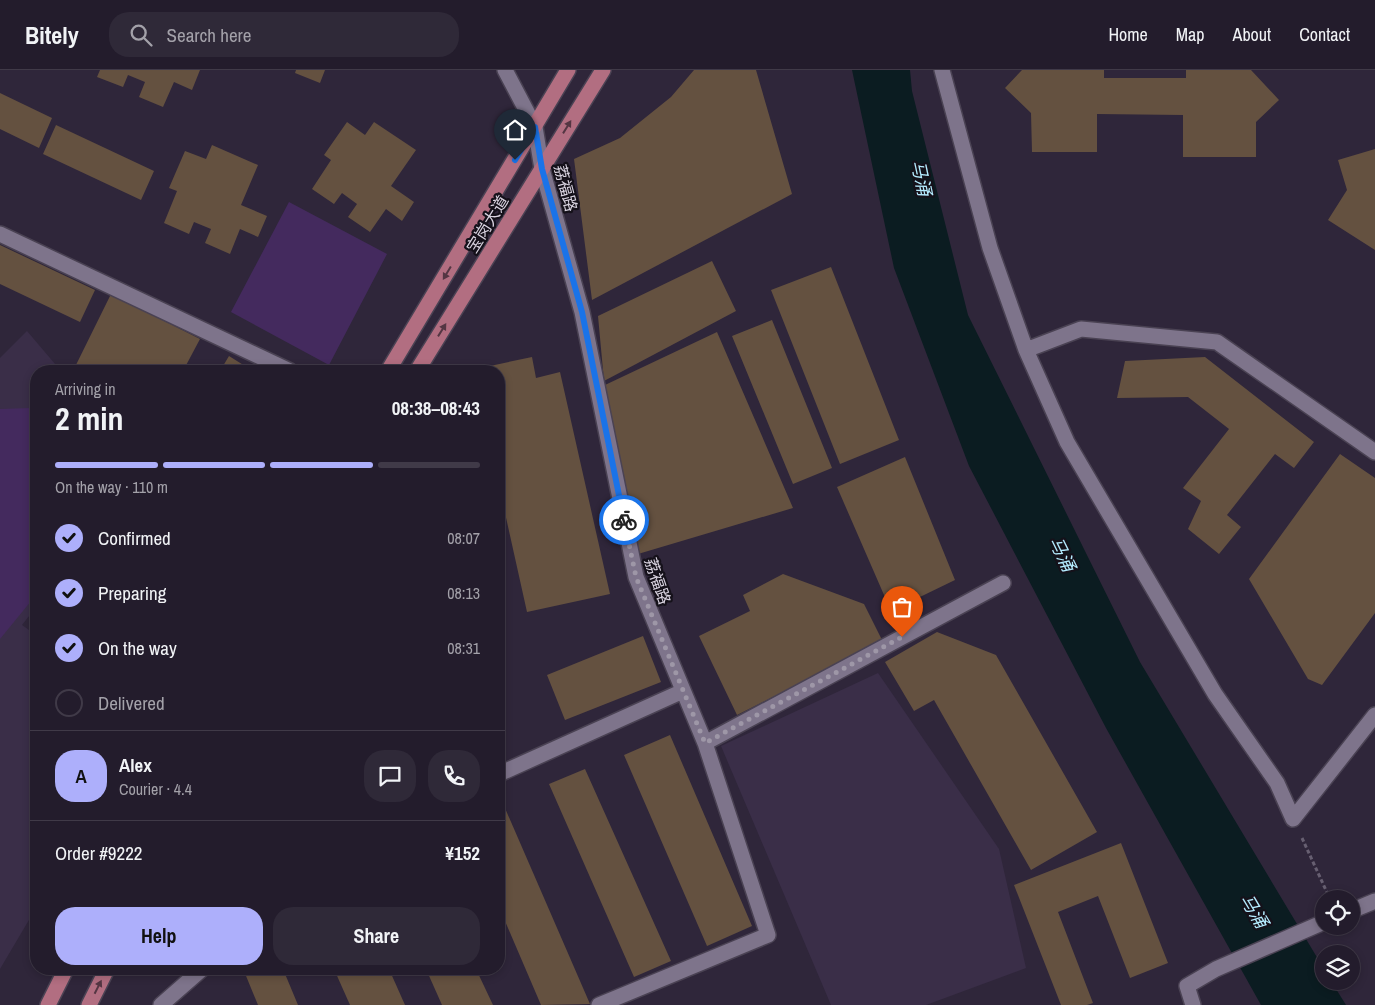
<!DOCTYPE html>
<meta charset="utf-8">
<style>
:root{--surface:#231c2c;--page:#2f2938;--text:#f1f3f6;--muted:#a3a1a9;--line:#403a48;--accent:#adaffb}
body{margin:0;font-family:"Archivo Narrow","Noto Sans SC",sans-serif;background:var(--page);color:var(--text);height:100vh;display:flex;flex-direction:column;font-size:19px;white-space:nowrap}
*{box-sizing:border-box;margin:0}
p{font-size:16px;color:var(--muted)}
.icon{flex:none;width:28px;height:28px;fill:none;stroke:currentColor;stroke-width:2;stroke-linecap:round;stroke-linejoin:round}
.map{position:relative;flex:1;overflow:hidden}
.details{position:absolute;left:30px;top:295px;width:475px;height:610px;display:flex;flex-direction:column;background:var(--surface);border-radius:20px;box-shadow:0 2px 8px #0003,0 0 0 1px var(--line)}
.details>*{flex:none}
.fabs{position:absolute;left:1315px;top:820px;display:grid;gap:10px}
.fabs a{display:grid;place-items:center;width:45px;height:45px;border-radius:50%;background:var(--surface);box-shadow:0 2px 8px #0003,0 0 0 1px var(--line);font-size:25px}
.pin{position:absolute;display:grid;place-items:center;width:42px;height:42px;color:#fff;margin:-51px -21px;border-radius:50% 50% 50% 0;rotate:-45deg;box-shadow:0 0 5px #0007}
.pin .icon{rotate:45deg}
.courier{position:absolute;display:grid;place-items:center;width:50px;height:50px;margin:-25px;border:4px solid #1a73e8;border-radius:50%;background:#fff;color:#222;box-shadow:0 1px 6px #0007}
.overview em{font-style:normal;font-weight:800}
.overview div{display:flex;flex-direction:column-reverse}
.overview{display:flex;align-items:center;justify-content:space-between;height:85px;padding:0 25px}
h1{font-size:32px;font-weight:800;line-height:38px}
.bar{display:grid;grid-template-columns:repeat(4,1fr);gap:8px 5px;align-content:center;height:60px;padding:0 25px}
.bar i{height:6px;border-radius:4px;background:var(--line)}
.bar .on{background:var(--accent)}
.bar p{grid-column:span 4}
.line{display:flex;align-items:center;gap:12px;padding:0 25px;border-top:1px solid var(--line)}
.line div{flex:1}
.round{display:grid;place-items:center;flex:none;width:52px;height:52px;border-radius:20px;background:var(--page)}
ol{padding:0 25px;list-style:none}
li{display:flex;align-items:center;gap:15px;height:55px}
li p{margin-inline-start:auto}
li .icon{padding:5px;border-radius:50%;background:var(--accent);color:#111;stroke-width:4}
li:last-child{color:var(--muted)}
li i{width:28px;height:28px;border:2px solid var(--line);border-radius:50%}
.cta{display:flex;gap:10px;margin-top:auto;padding:10px 25px}
.cta a{flex:1;height:58px;border-radius:20px;background:var(--accent);color:#111;font-size:20px;font-weight:800;line-height:58px;text-align:center}
.cta a+a{background:var(--page);color:var(--text)}
header{display:flex;align-items:center;gap:30px;box-sizing:border-box;height:70px;padding:0 25px;background:var(--surface);border-bottom:1px solid var(--line)}
header strong{font-size:24px}
nav{display:flex;gap:28px;margin-inline-start:auto;font-size:18px}
.search{width:350px;height:45px;background:var(--page);display:flex;align-items:center;gap:12px;box-sizing:border-box;padding:0 18px;border-radius:20px;color:var(--muted);font-size:19px}
.map>svg:first-child{display:block}
</style>
<header>
<strong>Bitely</strong>
<div class="search"><svg class="icon" aria-label="search" viewBox="0 0 24 24"><circle cx="10" cy="10" r="6"/><path d="M15 15l6 6"/></svg>Search here</div>
<nav><a>Home</a><a>Map</a><a>About</a><a>Contact</a></nav>
</header>
<div class="map">
<svg width="1375" height="935" viewBox="0 0 1375 935">
<rect width="100%" height="100%" fill="#2f263a"/>
<path fill="#3a2e48" d="M27,261L61,301H36V537L22,555L36,565V838L0,899V288Z
M878,603L999,779L1026,898L926,935H831L721,676Z"/>
<path fill="#442a5e" d="M289,132L387,184L329,295L231,242Z
M31,338L36,339V525L0,569V339Z"/>
<path fill="#0b1c21" d="M852,0H910L912,21L968,245L1140,592L1324,899V911H1331L1346,935H1261L1106,658L969,396L894,198Z"/>
<path fill="#645140" d="M100,0H200L192,20L174,12L163,37L139,27L145,12L128,5L123,17L97,7Z
M296,0H325L320,13L295,3Z
M694,0H756L792,124L592,230L574,89L620,68L671,27Z
M1022,0H1104V8H1186V0H1251L1279,30L1256,52V87H1183V45L1097,44V82H1032L1031,43L1005,18Z
M0,23L52,48L39,78L0,59Z
M347,52L365,65L374,52L416,80L391,116L414,132L402,151L386,139L370,162L348,147L357,134L342,123L334,134L312,119L331,90L324,85Z
M56,55L154,101L141,130L43,84Z
M212,75L258,95L241,135L267,146L258,167L240,159L230,184L205,173L211,159L194,152L189,164L164,153L177,121L169,118L185,81L206,89Z
M1375,79V180L1328,150L1347,120L1338,90Z
M0,175L95,220L80,252L0,214Z
M712,191L736,241L604,311L598,246Z
M831,197L899,370L840,394L771,220Z
M111,224L200,269L183,301H73Z
M772,250L832,398L793,414L732,266Z
M717,262L793,438L638,484L605,315Z
M229,286L253,301H220Z
M532,287L536,308L560,302L610,524L527,542L499,416V301L471,300Z
M1205,287L1314,372L1294,398L1275,384L1227,445L1241,457L1219,484L1188,459L1201,431L1183,418L1229,359L1188,327L1117,328L1125,291Z
M1340,384L1375,408V543L1322,615L1308,609L1249,509Z
M905,387L955,510L891,541L837,417Z
M783,504L864,534L883,572L737,645L699,566L750,541L743,525Z
M937,562L996,585L1097,762L1031,800L934,630L914,641L885,592Z
M643,566L661,612L565,650L547,605Z
M670,665L752,856L707,876L624,685Z
M585,699L671,891L634,907L549,714Z
M499,729H501L590,934L541,935L499,837Z
M1121,773L1168,893L1130,908L1098,826L1058,842L1093,933L1087,935H1061L1014,815Z
M249,899H283L298,935H258L244,901Z
M334,899H389L405,935H350Z
M426,899H476L493,935H442Z"/>
<g fill="none" stroke-linecap="round" stroke-linejoin="round">
<g stroke="#4a4253" stroke-width="18">
<path id="minor" d="M505,0L535,57L542,99L582,242L636,507L705,673L1003,513
M942,0L990,178L1026,280L1067,372L1215,624L1277,713L1293,749L1375,645
M0,164L290,301
M1026,280L1081,259L1217,272L1375,382
M499,704L683,621
M1351,841L1375,831
M161,935L202,899
M599,935L768,865L705,673
M1193,935L1187,916L1216,899L1324,852"/>
</g>
<g stroke="#4a4253" stroke-width="18">
<path id="major" d="M388,301L568,0
M417,301L603,0
M48,935L66,899
M89,935L107,899"/>
</g>
<path stroke="#675f71" stroke-width="3" stroke-dasharray="4 2.5" stroke-linecap="butt" d="M1302,768L1330,829"/>
<use href="#minor" stroke="#7e748b" stroke-width="15"/>
<use href="#major" stroke="#b26e81" stroke-width="15"/>
</g>
<defs><path id="oneway-solid" d="M-6-.8H1V-3.2L6.5 0L1 3.2V.8H-6Z" transform="scale(1.25)"/></defs>
<g fill="#543643">
<use href="#oneway-solid" transform="translate(567 57) rotate(-58)"/>
<use href="#oneway-solid" transform="translate(447 203) rotate(121)"/>
<use href="#oneway-solid" transform="translate(442 260) rotate(-58)"/>
<use href="#oneway-solid" transform="translate(98 917) rotate(-63)"/>
</g>
<g fill="none" stroke-linecap="round" stroke-linejoin="round">
<path stroke="#9e97a7" stroke-width="5" stroke-dasharray="0 9" d="M624,450L636,507L705,673L902,567"/>
<path stroke="#1a73e8" stroke-width="6" d="M515,90L535,57L542,99L582,242L624,450"/>
</g>
<g text-anchor="middle" stroke-width="4.5" stroke-linejoin="round" paint-order="stroke">
<g font-size="16" fill="#dad4e1" stroke="#15111a">
<text transform="translate(566 118) rotate(75)" y="6">荔福路</text>
<text transform="translate(487 154) rotate(-58)" y="6">宝岗大道</text>
<text transform="translate(658 511) rotate(71)" y="6">荔福路</text>
</g>
<g font-size="18" font-style="italic" fill="#b4ebfe" stroke="#15111a">
<text transform="translate(921 108) rotate(78)" y="6">马涌</text>
<text transform="translate(1062 484) rotate(64)" y="6">马涌</text>
<text transform="translate(1254 841) rotate(59)" y="6">马涌</text>
</g>
</g>
</svg>
<div class="fabs">
<a><svg class="icon" aria-label="locate" viewBox="0 0 24 24"><circle cx="12" cy="12" r="6"/><path d="M12 2v4M12 18v4M2 12h4M18 12h4"/></svg></a>
<a><svg class="icon" aria-label="layers" viewBox="0 0 24 24"><path d="M12 4l9 5-9 5-9-5zM3 14l9 5 9-5"/></svg></a>
</div>
<div class="pin" style="left:902px;top:567px;background:#ea580c"><svg class="icon" aria-label="bag" viewBox="0 0 24 24"><path d="M5 8h14l-1 12H6zM9 8a3 3 0 0 1 6 0"/></svg></div>
<div class="pin" style="left:515px;top:90px;background:#1f2937"><svg class="icon" aria-label="home" viewBox="0 0 24 24"><path d="M3 11l9-7 9 7M6 9v11h12V9"/></svg></div>
<div class="courier" style="left:624px;top:450px"><svg class="icon" aria-label="bike" viewBox="0 0 24 24"><circle cx="6" cy="16" r="4"/><circle cx="18" cy="16" r="4"/><path d="M6 16l4-8h5l3 8M10 8l3 8H6M13 5h3"/></svg></div>
<section class="details">
<div class="overview"><div><h1>2 min</h1><p>Arriving in</p></div><em>08:38–08:43</em></div>
<div class="bar"><i class="on"></i><i class="on"></i><i class="on"></i><i></i><p>On the way · 110 m</p></div>
<ol>
<li><svg class="icon" aria-label="check" viewBox="0 0 24 24"><path d="M5 12l5 5 9-10"/></svg>Confirmed<p>08:07</p></li>
<li><svg class="icon" aria-label="check" viewBox="0 0 24 24"><path d="M5 12l5 5 9-10"/></svg>Preparing<p>08:13</p></li>
<li><svg class="icon" aria-label="check" viewBox="0 0 24 24"><path d="M5 12l5 5 9-10"/></svg>On the way<p>08:31</p></li>
<li><i></i>Delivered</li>
</ol>
<div class="line" style="height:90px"><b class="round" style="background:var(--accent);color:#111">A</b><div><b>Alex</b><p>Courier · 4.4</p></div><a class="round"><svg class="icon" aria-label="chat" viewBox="0 0 24 24"><path d="M4 5h16v11H9l-5 4z"/></svg></a><a class="round"><svg class="icon" aria-label="phone" viewBox="0 0 24 24"><path d="M5 4h4l2 5-3 2q2 4 5 5l2-3 5 2v4C11 20 4 13 5 4z"/></svg></a></div>
<div class="line" style="height:65px"><div>Order #9222</div><b>¥152</b></div>
<div class="cta"><a>Help</a><a>Share</a></div>
</section>
</div>
